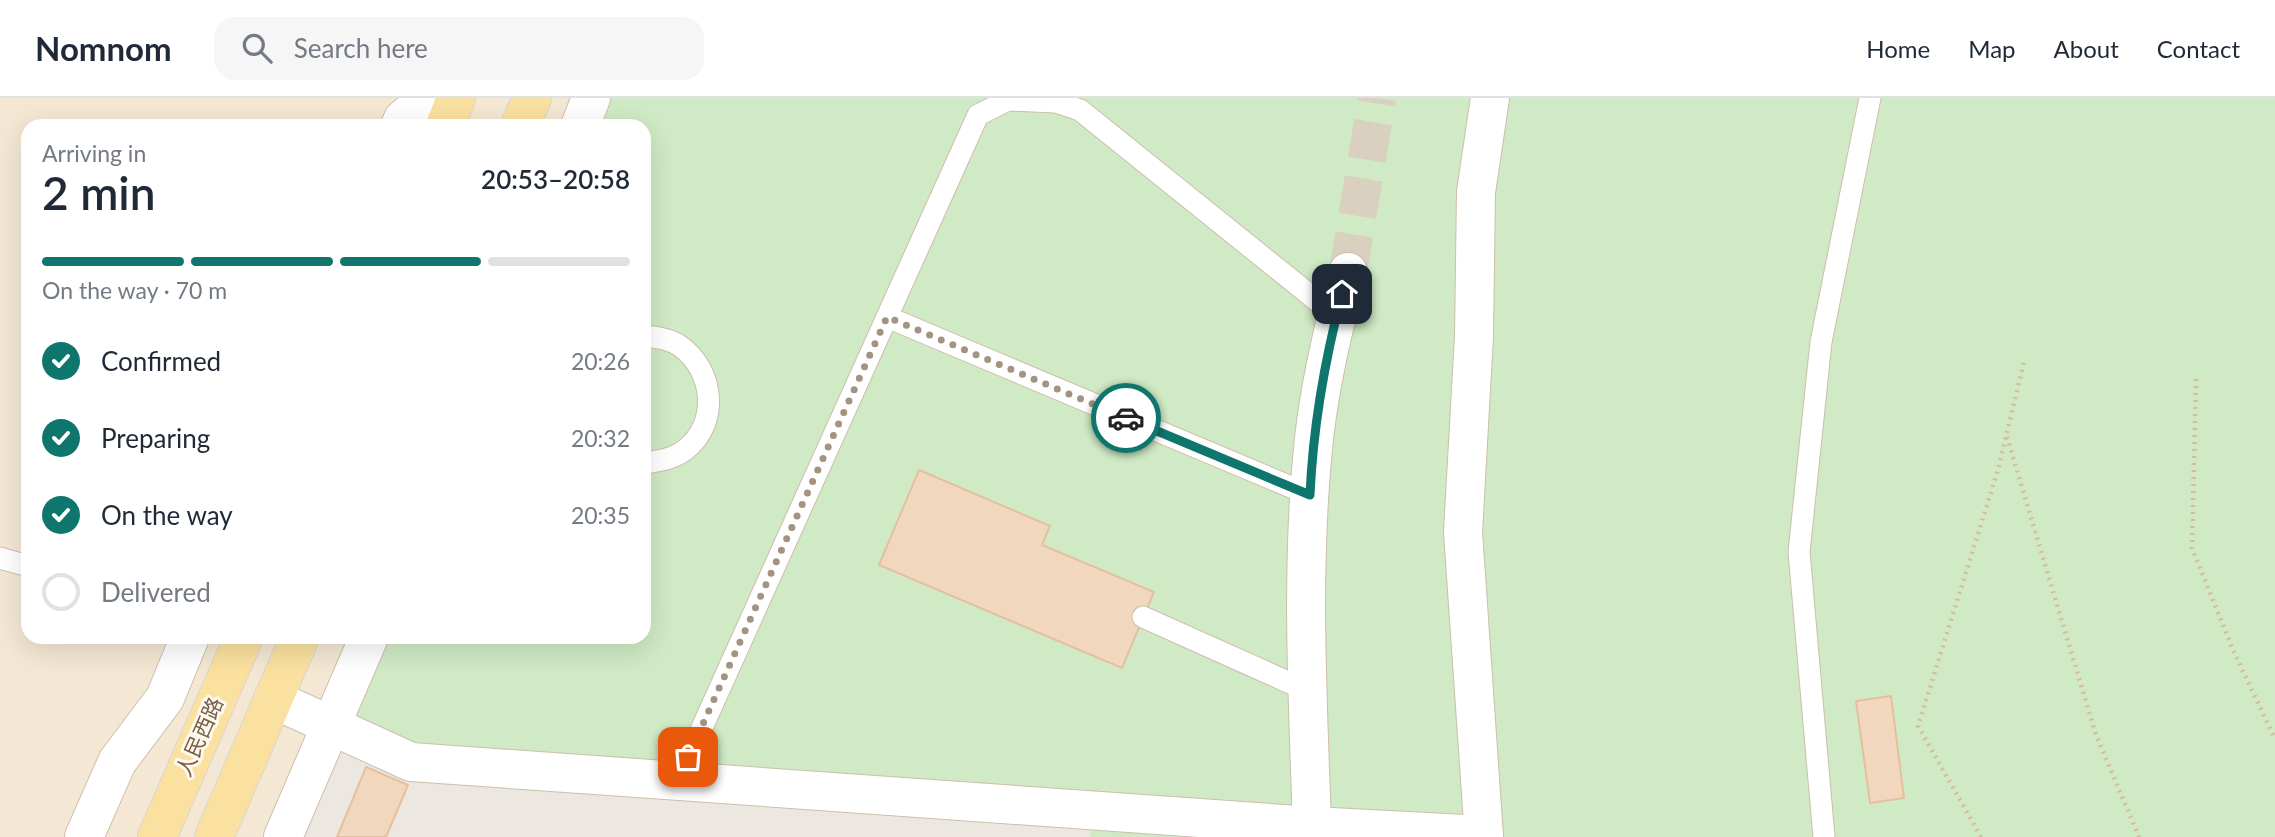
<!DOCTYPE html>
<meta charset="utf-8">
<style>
:root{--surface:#fff;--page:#f6f6f7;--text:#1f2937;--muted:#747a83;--line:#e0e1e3;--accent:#0f766e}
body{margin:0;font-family:Lato,"Noto Sans SC",sans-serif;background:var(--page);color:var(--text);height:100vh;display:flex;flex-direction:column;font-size:26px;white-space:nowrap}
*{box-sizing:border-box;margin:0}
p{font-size:23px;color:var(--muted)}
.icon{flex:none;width:38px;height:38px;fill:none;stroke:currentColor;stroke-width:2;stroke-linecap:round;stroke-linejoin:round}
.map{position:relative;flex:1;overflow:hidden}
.drawer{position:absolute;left:21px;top:21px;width:630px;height:525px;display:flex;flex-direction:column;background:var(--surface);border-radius:21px;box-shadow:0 7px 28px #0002}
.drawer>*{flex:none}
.pin{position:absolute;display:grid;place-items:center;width:60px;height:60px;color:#fff;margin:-30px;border-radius:14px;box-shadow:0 4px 10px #0006}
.courier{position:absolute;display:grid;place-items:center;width:70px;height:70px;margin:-35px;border:5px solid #0f766e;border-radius:50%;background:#fff;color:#222;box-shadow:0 2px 9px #0007}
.head em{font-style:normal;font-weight:600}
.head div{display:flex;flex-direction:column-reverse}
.head{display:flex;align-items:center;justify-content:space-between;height:119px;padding:0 21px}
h1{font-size:46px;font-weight:600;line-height:52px}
.bar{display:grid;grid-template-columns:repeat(4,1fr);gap:10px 7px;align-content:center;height:84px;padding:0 21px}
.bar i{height:9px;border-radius:5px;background:var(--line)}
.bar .on{background:var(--accent)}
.bar p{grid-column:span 4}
ol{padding:0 21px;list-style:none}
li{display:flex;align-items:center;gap:21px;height:77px}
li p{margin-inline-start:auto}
li .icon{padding:7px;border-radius:50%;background:var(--accent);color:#fff;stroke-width:4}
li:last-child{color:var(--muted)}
li i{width:38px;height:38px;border:4px solid var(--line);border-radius:50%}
header{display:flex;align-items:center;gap:42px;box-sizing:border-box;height:98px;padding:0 35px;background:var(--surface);border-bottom:2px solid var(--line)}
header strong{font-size:33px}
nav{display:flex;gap:38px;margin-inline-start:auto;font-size:24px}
.search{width:490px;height:63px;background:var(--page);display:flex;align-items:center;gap:18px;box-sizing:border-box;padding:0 24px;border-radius:21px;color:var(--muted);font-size:26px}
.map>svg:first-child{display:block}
</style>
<header>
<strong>Nomnom</strong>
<div class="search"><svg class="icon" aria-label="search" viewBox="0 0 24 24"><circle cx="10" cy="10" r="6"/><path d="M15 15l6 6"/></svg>Search here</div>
<nav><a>Home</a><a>Map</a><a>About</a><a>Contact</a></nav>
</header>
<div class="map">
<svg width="2275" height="739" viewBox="0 0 2275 739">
<rect width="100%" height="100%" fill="#fcf6e6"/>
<path fill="#f4e8d4" d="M0,0H591L580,28H28V539H363L278,739H0Z"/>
<path fill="#ece7e0" d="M332,628L1092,712L1090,739H283Z"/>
<path fill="#cfeac4" d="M591,0H2275V739H1090L1092,713L411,664L332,628L369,539H644V28H580Z"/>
<path fill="#f1d7be" stroke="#e4c09e" stroke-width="2" d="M919,372L1050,428L1042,447L1154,494L1122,570L879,467Z
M1891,598L1904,700L1870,705L1856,603Z
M366,669L408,687L386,739H337Z"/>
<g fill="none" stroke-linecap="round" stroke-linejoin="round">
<path stroke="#dad0bf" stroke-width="38" stroke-dasharray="38 19" stroke-linecap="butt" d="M1348,174L1377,0"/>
<g stroke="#cebeac" stroke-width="23">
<path id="service" d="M887,219L1310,397
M644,238C657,239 670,241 680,248C714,272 720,325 685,352C673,361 659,363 644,365
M0,460L28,468
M1143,519L1308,593
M678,683L978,17L1008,2L1056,4L1080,12L1336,218
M1824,739L1799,454L1821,244L1870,0"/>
</g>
<g stroke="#cebeac" stroke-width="40">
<path id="minor" d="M273,601L411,664L1312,728C1308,606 1301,483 1312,361C1317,298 1332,235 1348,174
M1312,728L1484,737"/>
</g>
<g stroke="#cebeac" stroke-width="40">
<path id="tertiary" d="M400,28L403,21L429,0
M580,28L591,0
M84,739L117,664L165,600L190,539
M283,739L369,539
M1484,739L1463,434L1474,238L1476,94L1490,0"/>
</g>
<g stroke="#dbd5d0" stroke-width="40">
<path id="primary" d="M445,28L456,0
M520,28L532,0
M157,739L244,539
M214,739L300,539"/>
</g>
<path stroke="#d6bba1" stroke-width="4.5" stroke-dasharray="2 5" stroke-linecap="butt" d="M2196,281L2192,450L2233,552L2275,641
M2007,339L2096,637L2139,739
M1981,739L1918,628L1998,372L2024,264"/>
<use href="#service" stroke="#fff" stroke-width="21"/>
<use href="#minor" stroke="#fff" stroke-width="38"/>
<use href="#tertiary" stroke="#fff" stroke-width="38"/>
<use href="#primary" stroke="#fae19f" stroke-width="38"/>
</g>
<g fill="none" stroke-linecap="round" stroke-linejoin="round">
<path stroke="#a49381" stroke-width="7" stroke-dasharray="0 12.6" d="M688,659L887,219L1126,320"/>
<path stroke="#0f766e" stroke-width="9" d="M1126,320L1310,397C1313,329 1325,261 1342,196"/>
</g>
<g text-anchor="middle" stroke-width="6" stroke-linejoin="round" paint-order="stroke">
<g font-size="21" fill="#755e4b" stroke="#fff9ec">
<text transform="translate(200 639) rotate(-66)" y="7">人民西路</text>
</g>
</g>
</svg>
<div class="pin" style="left:688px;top:659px;background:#ea580c"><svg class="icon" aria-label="bag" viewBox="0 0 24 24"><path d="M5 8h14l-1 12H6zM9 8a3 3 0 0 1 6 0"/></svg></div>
<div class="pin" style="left:1342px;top:196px;background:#1f2937"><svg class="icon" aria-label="home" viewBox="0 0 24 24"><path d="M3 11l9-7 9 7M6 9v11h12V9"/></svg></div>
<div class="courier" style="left:1126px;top:320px"><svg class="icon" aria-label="car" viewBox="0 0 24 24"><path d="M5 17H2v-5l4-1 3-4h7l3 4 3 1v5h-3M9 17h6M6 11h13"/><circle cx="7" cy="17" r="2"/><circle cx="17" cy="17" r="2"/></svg></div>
<section class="drawer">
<div class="head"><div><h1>2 min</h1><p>Arriving in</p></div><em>20:53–20:58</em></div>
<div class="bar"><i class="on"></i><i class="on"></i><i class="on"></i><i></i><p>On the way · 70 m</p></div>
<ol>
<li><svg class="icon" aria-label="check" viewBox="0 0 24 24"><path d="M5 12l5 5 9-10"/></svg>Confirmed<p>20:26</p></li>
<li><svg class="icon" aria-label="check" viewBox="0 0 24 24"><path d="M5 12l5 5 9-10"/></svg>Preparing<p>20:32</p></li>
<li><svg class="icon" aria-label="check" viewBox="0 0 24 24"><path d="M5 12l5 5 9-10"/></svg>On the way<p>20:35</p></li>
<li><i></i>Delivered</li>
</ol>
</section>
</div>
